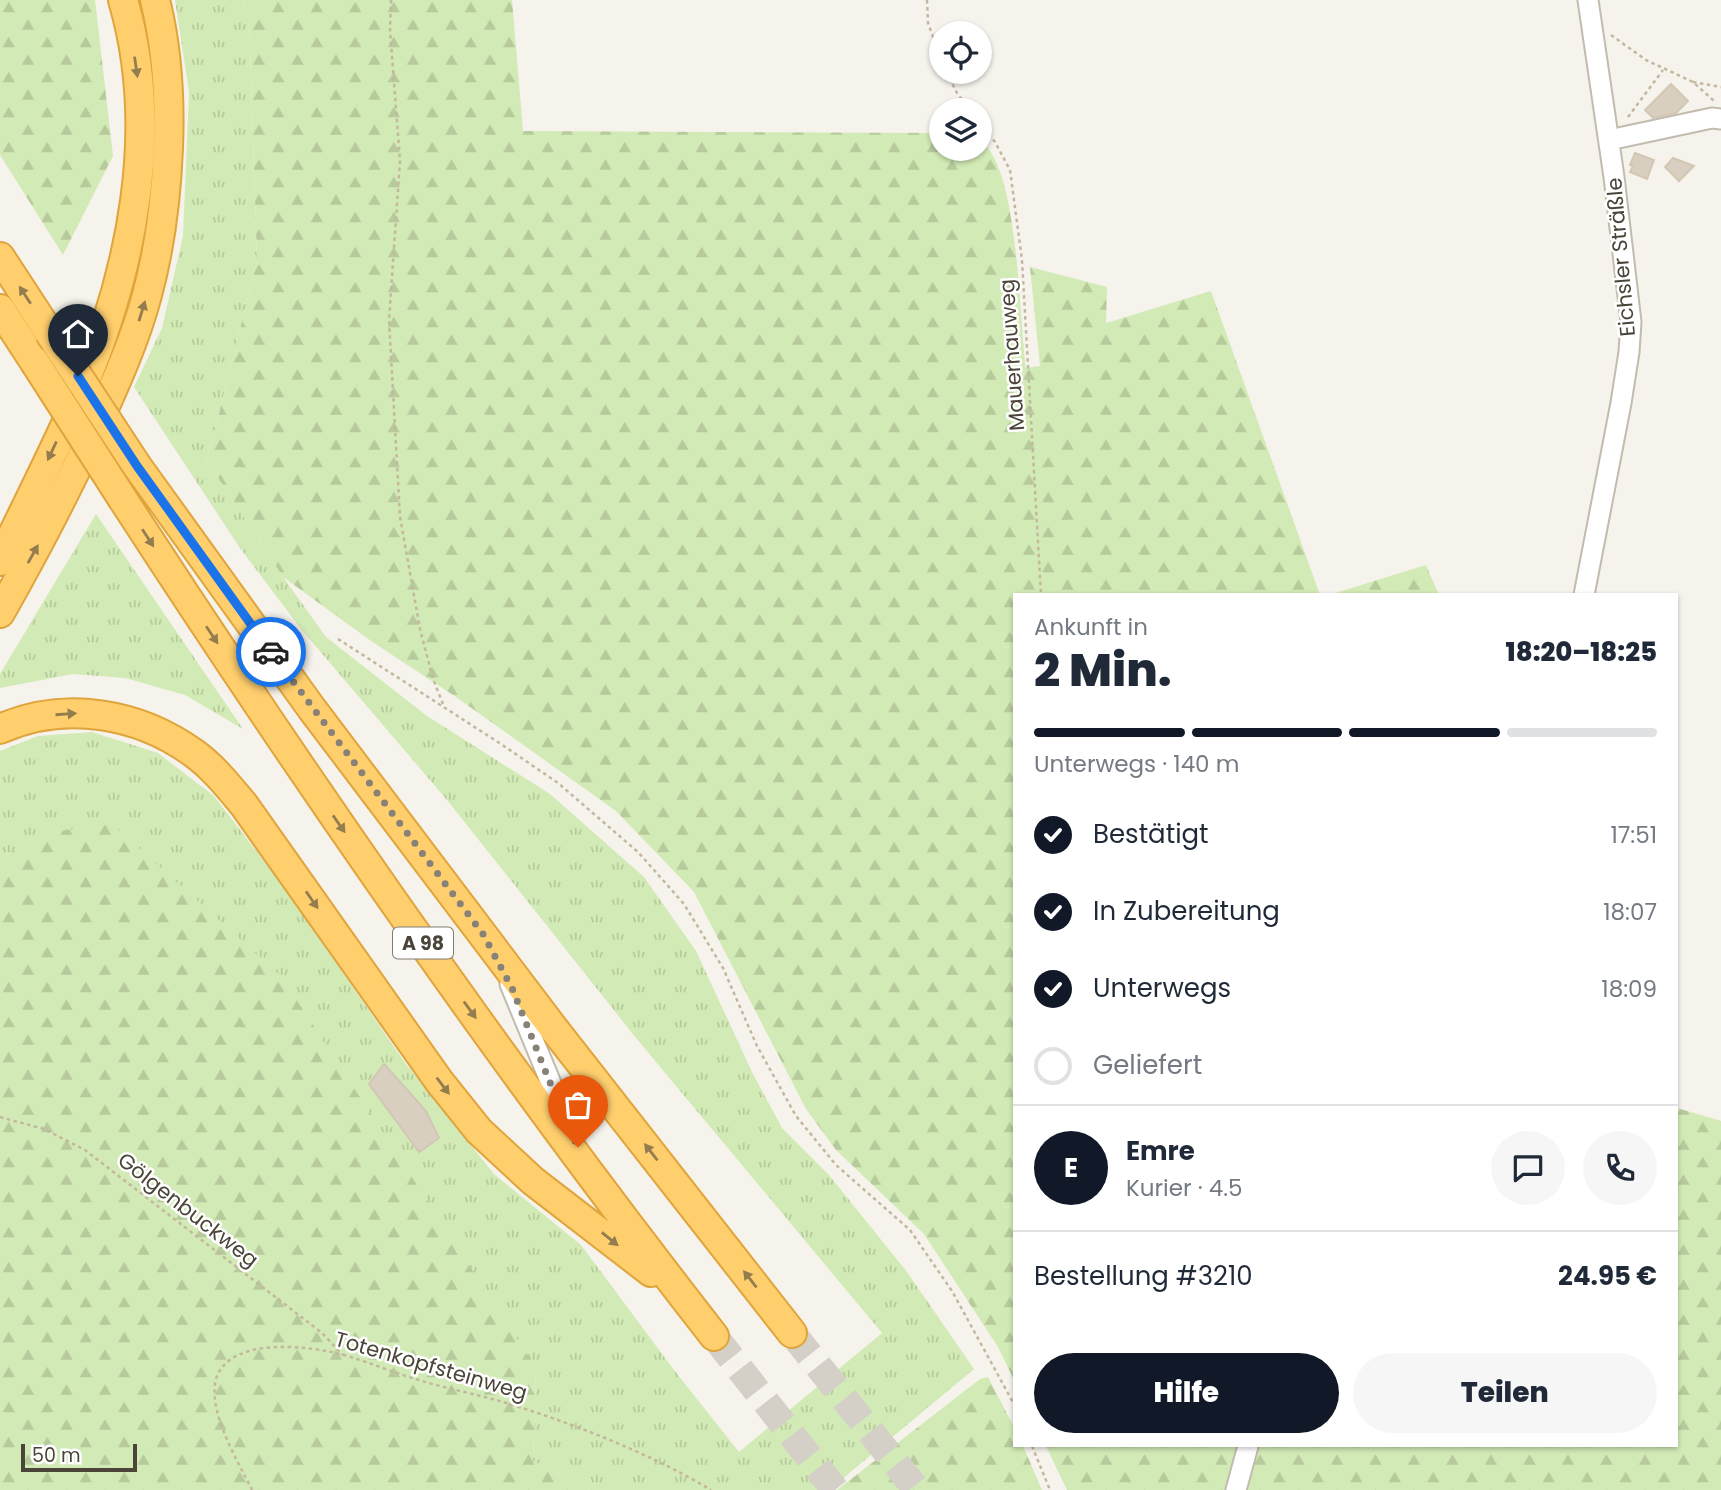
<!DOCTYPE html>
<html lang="de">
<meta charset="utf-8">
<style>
:root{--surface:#fff;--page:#f6f6f7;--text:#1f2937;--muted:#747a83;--line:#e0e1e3;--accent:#111827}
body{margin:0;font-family:Poppins,sans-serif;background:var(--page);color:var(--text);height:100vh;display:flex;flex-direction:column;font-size:26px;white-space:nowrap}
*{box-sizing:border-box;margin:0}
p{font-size:23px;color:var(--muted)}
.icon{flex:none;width:38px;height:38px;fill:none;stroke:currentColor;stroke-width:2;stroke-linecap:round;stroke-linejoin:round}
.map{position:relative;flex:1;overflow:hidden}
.panel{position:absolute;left:1013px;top:593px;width:665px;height:854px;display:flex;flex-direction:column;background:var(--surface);border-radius:0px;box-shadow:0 2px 5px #0004}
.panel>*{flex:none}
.buttons{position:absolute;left:929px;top:21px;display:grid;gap:14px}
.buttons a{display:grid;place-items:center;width:63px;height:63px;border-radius:50%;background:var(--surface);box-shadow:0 2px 5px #0004;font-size:35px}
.scale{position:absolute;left:21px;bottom:18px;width:116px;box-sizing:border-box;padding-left:7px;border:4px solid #4b4439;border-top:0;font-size:19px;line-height:24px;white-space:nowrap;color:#4b4439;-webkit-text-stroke:5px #fff;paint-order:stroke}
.pin{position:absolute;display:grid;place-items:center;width:60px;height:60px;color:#fff;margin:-72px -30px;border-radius:50% 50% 50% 0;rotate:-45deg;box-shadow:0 0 7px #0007}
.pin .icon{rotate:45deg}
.courier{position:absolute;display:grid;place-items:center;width:70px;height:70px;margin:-35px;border:5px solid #1a73e8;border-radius:50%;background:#fff;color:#222;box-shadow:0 2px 9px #0007}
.overview em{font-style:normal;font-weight:800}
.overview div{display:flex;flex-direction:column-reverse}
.overview{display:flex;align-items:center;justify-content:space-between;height:119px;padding:0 21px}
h1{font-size:46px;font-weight:800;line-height:52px}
.bar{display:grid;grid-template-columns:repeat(4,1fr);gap:10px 7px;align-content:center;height:84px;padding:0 21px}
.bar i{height:9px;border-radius:5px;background:var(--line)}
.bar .current{background:var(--accent)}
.bar p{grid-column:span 4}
.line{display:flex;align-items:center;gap:18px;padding:0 21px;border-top:2px solid var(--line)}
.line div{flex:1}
.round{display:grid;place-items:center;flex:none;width:74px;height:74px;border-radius:37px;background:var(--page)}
ol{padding:0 21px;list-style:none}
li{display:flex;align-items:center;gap:21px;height:77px}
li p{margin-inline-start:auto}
li .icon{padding:7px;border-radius:50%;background:var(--accent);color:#fff;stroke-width:4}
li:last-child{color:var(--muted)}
li i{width:38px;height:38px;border:4px solid var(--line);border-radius:50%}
.primary-button{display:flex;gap:14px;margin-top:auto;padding:14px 21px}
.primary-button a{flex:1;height:80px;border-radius:42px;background:var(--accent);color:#fff;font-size:28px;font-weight:800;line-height:80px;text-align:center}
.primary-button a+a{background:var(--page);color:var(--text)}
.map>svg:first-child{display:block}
</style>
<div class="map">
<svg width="1721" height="1490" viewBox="0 0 1721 1490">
<defs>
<pattern id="grass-tufts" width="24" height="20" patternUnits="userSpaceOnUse" patternTransform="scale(1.75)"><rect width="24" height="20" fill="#d2eab5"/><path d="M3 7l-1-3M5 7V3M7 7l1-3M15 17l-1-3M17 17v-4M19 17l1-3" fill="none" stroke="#b6ca9c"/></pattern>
<pattern id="forest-firs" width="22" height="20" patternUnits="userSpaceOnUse" patternTransform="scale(1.75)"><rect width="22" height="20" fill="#d2eab5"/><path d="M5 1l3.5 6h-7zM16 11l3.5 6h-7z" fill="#b6ca9c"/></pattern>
</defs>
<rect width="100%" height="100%" fill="#f6f3ec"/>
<path fill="url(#grass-tufts)" d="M175,0H243L249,16L257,261L207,461L283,577L326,637L427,716L550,794L644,877L696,951L752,1072L782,1128L829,1175L907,1272L974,1369L829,1490H590L533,1461L536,1368L37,834L0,860V751L38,736L92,732L158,753L214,796L277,878L406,1064L494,1174L581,1245L674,1370L739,1452L882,1333L636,1038L447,800L301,629L240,548L134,387L162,328L183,236L189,92Z
M96,514L243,729L185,695L125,678L73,674L0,688V674Z"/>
<path fill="url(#forest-firs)" d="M0,0H95L113,156L63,255L0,155Z
M243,0H512L523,131L941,133L942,149H980V141C1019,164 1019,322 1026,368L1040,366L1030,267L1107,287L1106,323L1211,291L1320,595H1015V1382L998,1347L924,1234L836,1150L806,1109L694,892L616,811L456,697L371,641L283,577L207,461L257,261L249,16Z
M1426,565L1439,595H1329Z
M112,824L281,976L536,1368L533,1461L590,1490H0V860L37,834Z
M1677,1108L1721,1121V1490H1242L1253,1446H1676Z
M988,1377L1015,1429V1446H1023L1042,1490H837L980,1379Z
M1046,1446H1240L1227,1490H1067Z"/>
<path fill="#d8cfc1" stroke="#d3c7b4" stroke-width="2" d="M1671,84L1688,101L1676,113L1653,118L1645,110Z
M1635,153L1654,160L1647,179L1630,172L1633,166L1630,165Z
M1673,158L1694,166L1679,181L1665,167Z
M384,1064L426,1111L439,1138L419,1152L369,1084Z"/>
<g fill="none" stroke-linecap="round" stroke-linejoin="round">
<path stroke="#d4d0c8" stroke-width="28" stroke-dasharray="28 14" stroke-linecap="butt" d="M792,1333L917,1490
M714,1336L835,1490"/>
<g stroke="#c2bbae" stroke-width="23">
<path id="minor" d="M1609,140L1712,118L1721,119
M1584,595L1621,403L1629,352L1631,322L1614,177L1588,0
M510,984L572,1134
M1236,1490L1248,1446"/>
</g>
<g stroke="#e0a43c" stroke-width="32">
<path id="highway" d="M0,257L49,332
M0,309L34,361
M137,466L312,709L554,1029L792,1333
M122,498C308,785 503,1066 714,1336
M0,561C27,505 55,450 80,393C132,272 161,129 123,0
M0,613C35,551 68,489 97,424C116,382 135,340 147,295C160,247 166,198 168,148C170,99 167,48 155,0
M0,729C65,700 139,713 195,754C214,768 229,787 244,805L439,1081L479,1131L533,1181L651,1272"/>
</g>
<path stroke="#c4b79f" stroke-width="2.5" stroke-dasharray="3.5 3.5" stroke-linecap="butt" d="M391,0L390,30L400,161L389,320L400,517L420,629L433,679L443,704
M927,0L928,23L942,62
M1611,35L1646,60L1693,82L1714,101
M946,72L957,93L970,110
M1693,82L1721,87
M1628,117L1663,70
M980,123L995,142L1010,170L1022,260L1041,595
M338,639L501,744L558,783L638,852L684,904L723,968L757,1046L796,1116L836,1165L910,1230L952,1291L1015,1406
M0,1117L44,1129L85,1150L322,1333L343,1355
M1032,1446L1050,1490
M252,1490C238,1461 205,1408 217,1376C234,1336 310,1346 344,1355C369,1362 394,1373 419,1380C444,1388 471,1393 496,1400C565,1420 650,1453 711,1490"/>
<use href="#minor" stroke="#fff" stroke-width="19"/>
<use href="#highway" stroke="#ffcf6e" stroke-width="28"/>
<g stroke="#e0a43c" stroke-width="32" stroke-linecap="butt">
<path id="highway-bridge" d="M49,332L137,466
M34,361L122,498"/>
</g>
<use href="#highway-bridge" stroke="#ffcf6e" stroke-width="28"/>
</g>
<defs><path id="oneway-solid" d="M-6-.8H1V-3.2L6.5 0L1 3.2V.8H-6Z" transform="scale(1.75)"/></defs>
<g fill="#937c4e">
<use href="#oneway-solid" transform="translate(136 67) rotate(82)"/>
<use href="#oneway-solid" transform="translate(25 295) rotate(-123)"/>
<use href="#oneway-solid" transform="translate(142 311) rotate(-73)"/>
<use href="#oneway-solid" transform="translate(52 451) rotate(115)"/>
<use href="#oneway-solid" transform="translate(148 538) rotate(57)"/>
<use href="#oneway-solid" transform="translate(33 554) rotate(-61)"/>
<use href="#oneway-solid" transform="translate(212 635) rotate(56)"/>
<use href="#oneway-solid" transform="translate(66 714) rotate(-4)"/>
<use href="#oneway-solid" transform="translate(339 824) rotate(55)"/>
<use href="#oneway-solid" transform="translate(312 900) rotate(55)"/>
<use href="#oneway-solid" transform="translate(470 1010) rotate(54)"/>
<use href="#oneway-solid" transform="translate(443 1086) rotate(53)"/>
<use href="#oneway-solid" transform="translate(651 1152) rotate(-128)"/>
<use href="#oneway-solid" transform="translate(610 1239) rotate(39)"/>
<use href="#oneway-solid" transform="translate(750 1279) rotate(-128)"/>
</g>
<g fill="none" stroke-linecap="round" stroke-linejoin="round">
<path stroke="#878178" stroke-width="7" stroke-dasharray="0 12.6" d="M271,652L483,934L512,988L561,1110L578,1147"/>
<path stroke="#1a73e8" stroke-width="9" d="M78,376L137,466L271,652"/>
</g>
<g text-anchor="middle" stroke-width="5" stroke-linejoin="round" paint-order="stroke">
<rect fill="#fff" stroke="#817c74" stroke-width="2" x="393" y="927.5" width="60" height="31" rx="5"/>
<g font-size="19" font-weight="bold" fill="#4b4439">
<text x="423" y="950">A 98</text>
</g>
<g font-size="21" fill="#4b4439" stroke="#fff">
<text transform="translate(1621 257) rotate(-95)" y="7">Eichsler Sträßle</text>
<text transform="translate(1012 355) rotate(-94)" y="7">Mauerhauweg</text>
<text transform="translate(188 1210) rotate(38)" y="7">Gölgenbuckweg</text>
<text transform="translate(431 1366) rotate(16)" y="7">Totenkopfsteinweg</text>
</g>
</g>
</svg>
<div class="buttons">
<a><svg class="icon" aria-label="locate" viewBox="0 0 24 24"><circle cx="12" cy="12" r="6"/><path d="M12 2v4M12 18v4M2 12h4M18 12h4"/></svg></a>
<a><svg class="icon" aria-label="layers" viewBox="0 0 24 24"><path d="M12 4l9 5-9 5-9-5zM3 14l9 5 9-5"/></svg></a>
</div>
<div class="scale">50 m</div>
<div class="pin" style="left:578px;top:1147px;background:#ea580c"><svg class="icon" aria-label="bag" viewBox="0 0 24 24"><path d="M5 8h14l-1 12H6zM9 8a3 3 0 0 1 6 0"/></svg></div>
<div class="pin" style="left:78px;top:376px;background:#1f2937"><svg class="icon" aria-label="home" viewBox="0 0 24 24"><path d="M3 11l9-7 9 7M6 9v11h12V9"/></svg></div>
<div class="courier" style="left:271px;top:652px"><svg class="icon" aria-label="car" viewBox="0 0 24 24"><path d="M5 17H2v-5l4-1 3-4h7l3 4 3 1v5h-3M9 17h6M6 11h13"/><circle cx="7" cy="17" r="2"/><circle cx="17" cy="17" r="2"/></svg></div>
<section class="panel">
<div class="overview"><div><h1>2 Min.</h1><p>Ankunft in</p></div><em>18:20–18:25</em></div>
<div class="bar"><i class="current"></i><i class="current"></i><i class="current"></i><i></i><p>Unterwegs · 140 m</p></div>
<ol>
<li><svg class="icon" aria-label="check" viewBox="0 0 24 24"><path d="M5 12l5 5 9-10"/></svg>Bestätigt<p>17:51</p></li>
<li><svg class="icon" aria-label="check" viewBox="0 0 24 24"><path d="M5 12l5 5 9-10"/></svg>In Zubereitung<p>18:07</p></li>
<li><svg class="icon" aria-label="check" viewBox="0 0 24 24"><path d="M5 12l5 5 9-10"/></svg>Unterwegs<p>18:09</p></li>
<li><i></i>Geliefert</li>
</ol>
<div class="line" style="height:126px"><b class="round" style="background:var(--accent);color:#fff">E</b><div><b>Emre</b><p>Kurier · 4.5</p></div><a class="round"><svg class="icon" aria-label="chat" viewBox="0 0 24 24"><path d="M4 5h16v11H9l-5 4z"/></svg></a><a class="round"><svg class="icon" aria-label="phone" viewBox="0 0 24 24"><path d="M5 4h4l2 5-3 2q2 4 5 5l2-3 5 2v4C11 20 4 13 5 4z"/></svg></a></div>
<div class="line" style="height:91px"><div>Bestellung #3210</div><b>24.95 €</b></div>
<div class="primary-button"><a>Hilfe</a><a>Teilen</a></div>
</section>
</div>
